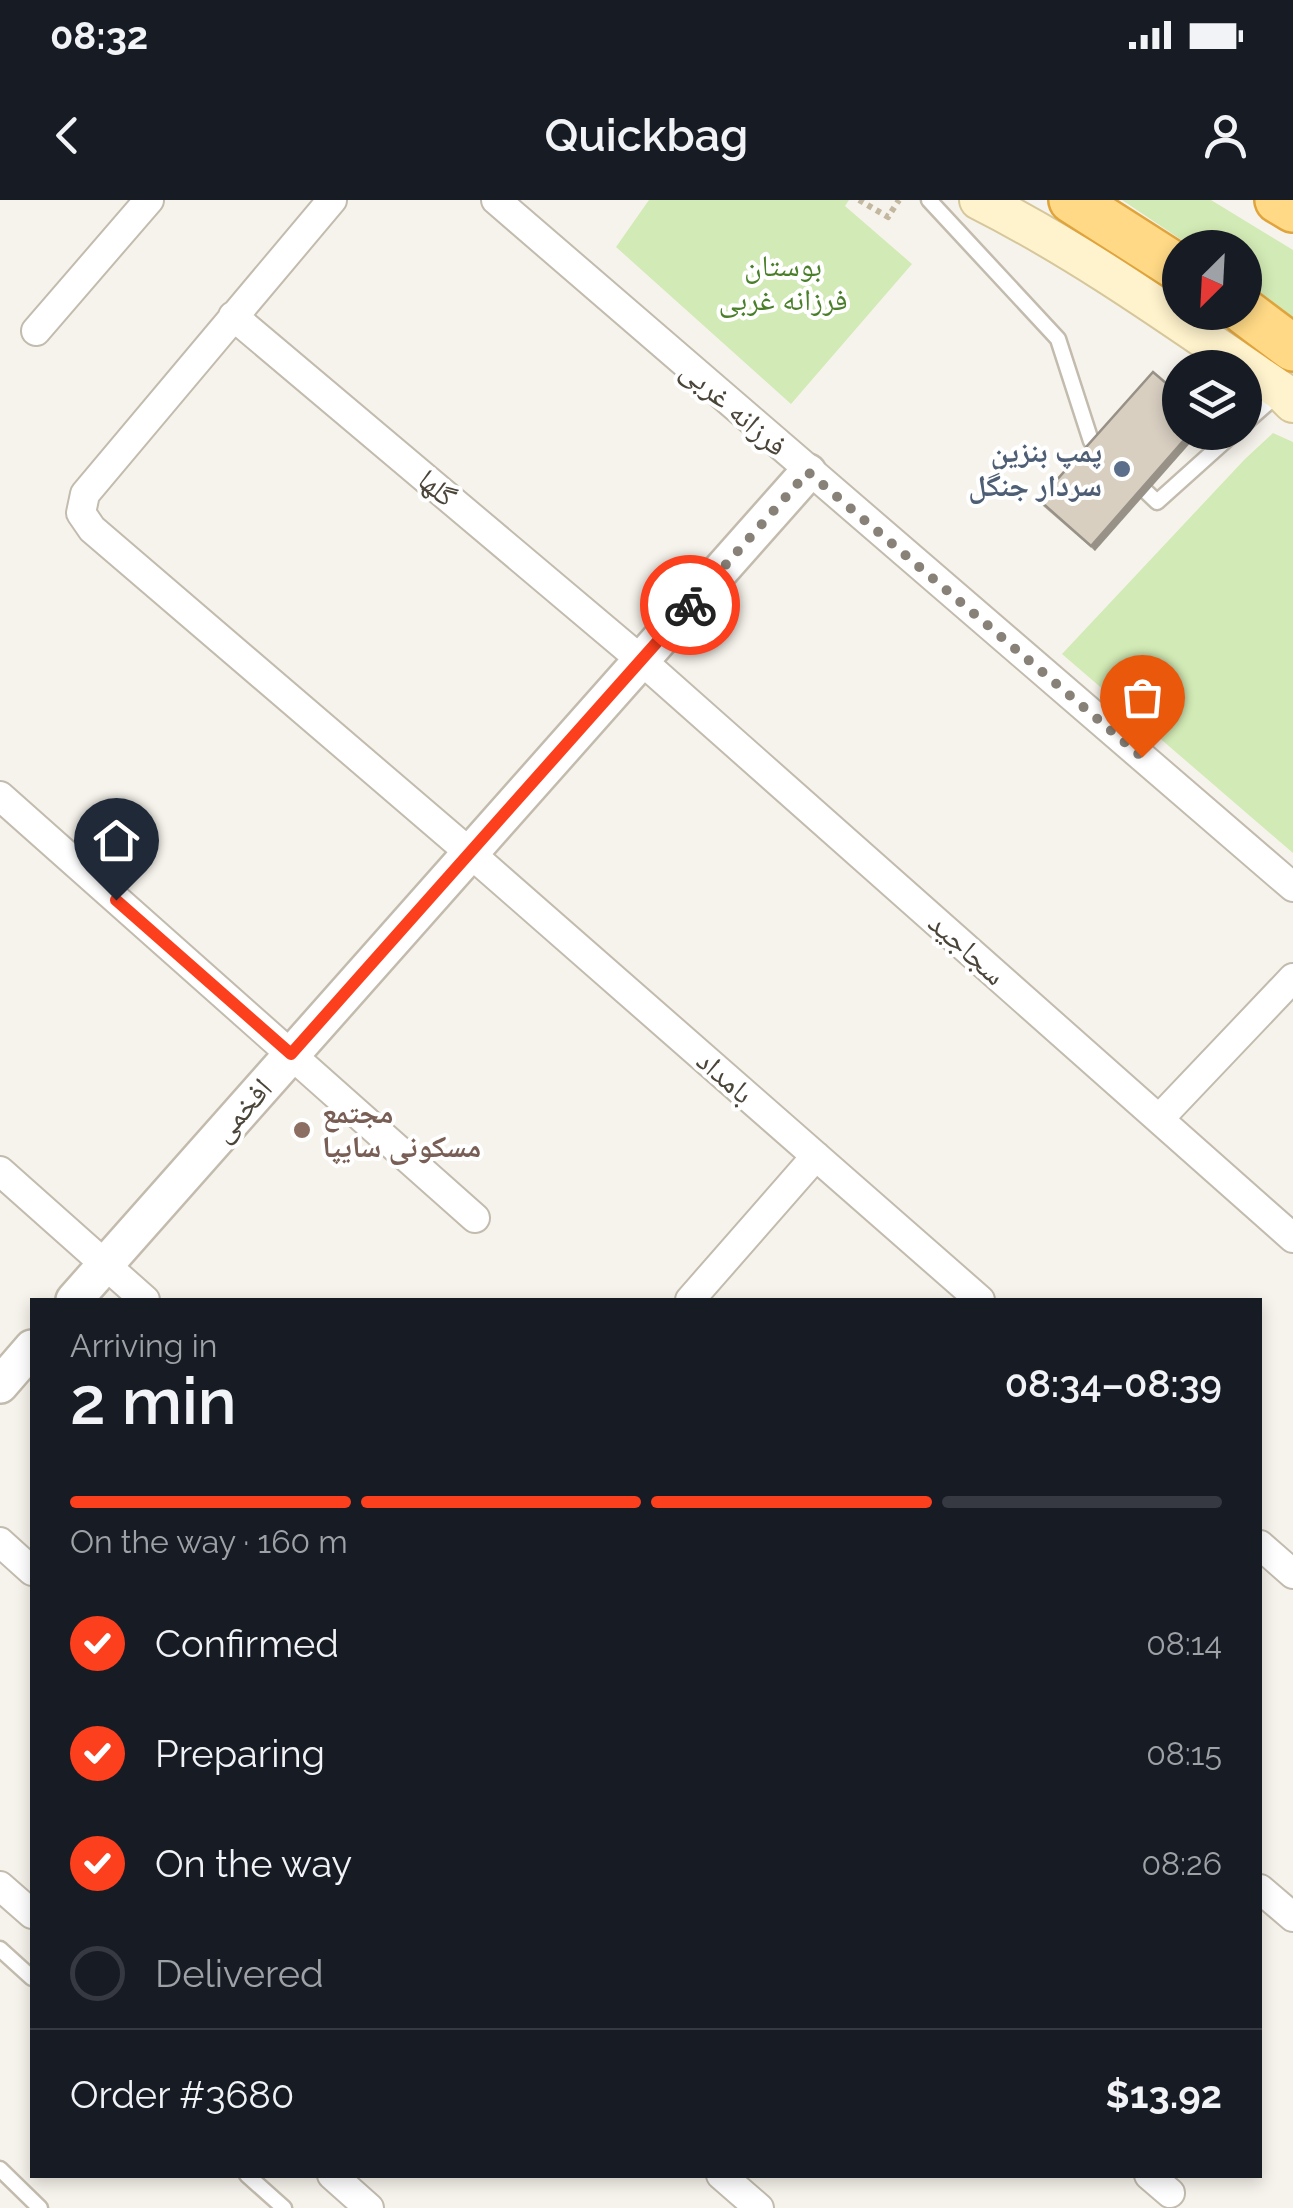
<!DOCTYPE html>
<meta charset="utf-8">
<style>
:root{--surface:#171b24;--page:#20242c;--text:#f1f3f6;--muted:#9ea1a6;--line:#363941;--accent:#fc3f1d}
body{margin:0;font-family:Raleway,"Noto Naskh Arabic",sans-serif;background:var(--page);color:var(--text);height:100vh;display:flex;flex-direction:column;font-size:38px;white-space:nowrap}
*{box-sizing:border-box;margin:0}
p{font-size:32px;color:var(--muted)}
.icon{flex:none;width:55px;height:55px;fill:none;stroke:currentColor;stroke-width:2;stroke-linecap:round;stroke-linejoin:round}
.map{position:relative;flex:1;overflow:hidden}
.sheet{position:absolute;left:30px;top:1098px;width:1232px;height:880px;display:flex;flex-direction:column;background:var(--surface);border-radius:0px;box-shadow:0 5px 15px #0003}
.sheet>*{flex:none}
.needle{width:65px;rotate:204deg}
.controls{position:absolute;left:1162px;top:30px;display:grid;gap:20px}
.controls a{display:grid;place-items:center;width:100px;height:100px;border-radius:50%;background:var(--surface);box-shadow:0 5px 15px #0003;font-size:50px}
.pin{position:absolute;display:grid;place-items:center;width:85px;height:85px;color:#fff;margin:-102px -42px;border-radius:50% 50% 50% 0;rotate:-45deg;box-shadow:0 0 10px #0007}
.pin .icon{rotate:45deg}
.courier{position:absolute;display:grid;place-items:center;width:100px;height:100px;margin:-50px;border:8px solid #fc3f1d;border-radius:50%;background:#fff;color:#222;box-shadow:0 2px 12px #0007}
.overview em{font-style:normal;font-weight:600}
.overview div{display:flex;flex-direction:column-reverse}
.overview{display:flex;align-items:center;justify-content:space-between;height:170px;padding:0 40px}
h1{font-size:65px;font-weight:600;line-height:75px}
.bar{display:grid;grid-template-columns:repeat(4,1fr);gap:15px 10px;align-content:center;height:120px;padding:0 40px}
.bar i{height:12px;border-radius:8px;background:var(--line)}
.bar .active{background:var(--accent)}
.bar p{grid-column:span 4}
.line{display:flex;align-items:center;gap:25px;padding:0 40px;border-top:2px solid var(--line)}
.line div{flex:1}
ol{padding:0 40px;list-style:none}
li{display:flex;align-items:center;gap:30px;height:110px}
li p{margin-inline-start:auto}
li .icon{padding:10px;border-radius:50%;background:var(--accent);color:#fff;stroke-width:4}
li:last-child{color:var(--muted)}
li i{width:55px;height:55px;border:5px solid var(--line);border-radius:50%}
.status{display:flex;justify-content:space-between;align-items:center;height:70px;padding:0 50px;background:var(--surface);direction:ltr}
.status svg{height:28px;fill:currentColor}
header{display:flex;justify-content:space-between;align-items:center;height:130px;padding:0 40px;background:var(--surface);font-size:45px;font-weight:600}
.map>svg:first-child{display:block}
</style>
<div class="status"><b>08:32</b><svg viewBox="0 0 49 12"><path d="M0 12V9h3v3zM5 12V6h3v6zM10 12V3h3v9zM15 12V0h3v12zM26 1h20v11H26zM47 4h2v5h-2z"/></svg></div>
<header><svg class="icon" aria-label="back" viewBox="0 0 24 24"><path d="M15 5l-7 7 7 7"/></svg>Quickbag<svg class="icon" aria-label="person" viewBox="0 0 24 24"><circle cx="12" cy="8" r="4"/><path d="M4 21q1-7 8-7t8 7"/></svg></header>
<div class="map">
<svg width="1293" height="2008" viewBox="0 0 1293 2008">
<rect width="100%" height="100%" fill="#f6f3ec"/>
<path fill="#d2eab5" d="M649,0H849L845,6L912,64L791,204L616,47Z
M1122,0H1211L1293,50V120L1245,84V48L1192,47Z
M1273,233L1293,242V653L1062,454L1245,259Z"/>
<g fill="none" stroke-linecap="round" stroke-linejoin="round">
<g stroke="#c2bbae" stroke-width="19">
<path id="service" d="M929,0L1058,139L1091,241L1104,253
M1245,223L1278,194
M1135,281L1157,302L1235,232
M0,1749L32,1778
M0,1969L40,2008
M247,1975L284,2008"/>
</g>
<g stroke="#c2bbae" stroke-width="32">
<path id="minor" d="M332,0L85,294L81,313L92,329L470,653L980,1100
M496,0L1293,687
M233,116L641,460L1293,1038
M36,131L149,0
M0,596L475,1018
M1159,919L1293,778
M0,971L145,1100
M690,1100L816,956
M0,1342L32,1371
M1260,1345L1293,1374
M0,1686L32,1714
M1260,1689L1293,1717
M332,1975L369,2008
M721,1975L759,2008
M1149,1975L1170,1993"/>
</g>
<g stroke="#c2bbae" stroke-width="40">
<path id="tertiary" d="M74,1100L808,272
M0,1185L32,1148"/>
</g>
<g stroke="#d6c79b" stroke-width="42">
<path id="secondary" d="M979,0C1086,54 1182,124 1281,191L1293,203"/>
</g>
<g stroke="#e0a43c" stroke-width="50">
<path id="trunk" d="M1072,0L1180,69
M1278,0L1293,9
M1245,112L1293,148"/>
</g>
<path stroke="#c4b79f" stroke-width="6" stroke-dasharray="5 5" stroke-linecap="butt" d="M859,0L888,17L899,0"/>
<use href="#service" stroke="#fff" stroke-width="14"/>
<use href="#minor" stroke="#fff" stroke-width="28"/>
<use href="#tertiary" stroke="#fff" stroke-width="35"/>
<use href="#secondary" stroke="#fff3cd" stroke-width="38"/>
<use href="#trunk" stroke="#ffd985" stroke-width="45"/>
</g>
<path fill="#bab2a6" d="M1153,172L1095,351L1043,306L1039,300Z"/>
<path fill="#979187" d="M1191,232H1200L1095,351L1091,346Z"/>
<path fill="#d8cfc1" stroke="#979187" stroke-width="2.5" d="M1153,172L1180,195V232H1191L1091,346L1039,300Z"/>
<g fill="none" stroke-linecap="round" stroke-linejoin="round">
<path stroke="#878178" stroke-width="10" stroke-dasharray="0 18" d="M690,405L808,272L1142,557"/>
<path stroke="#fc3f1d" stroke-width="12" d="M116,700L291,854L690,405"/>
</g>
<circle fill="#5c6f8a" stroke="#fff" stroke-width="4" cx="1122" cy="269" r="10"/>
<circle fill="#8d6e63" stroke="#fff" stroke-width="4" cx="302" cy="930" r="10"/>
<g text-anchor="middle" stroke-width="8" stroke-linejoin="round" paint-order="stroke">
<g font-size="30" fill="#4a7f2a" stroke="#fff">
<text x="783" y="76">بوستان<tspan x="783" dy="34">فرزانه غربی</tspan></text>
</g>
<g font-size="30" fill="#4b4439" stroke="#fff">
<text transform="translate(734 208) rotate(41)" y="10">فرزانه غربی</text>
<text transform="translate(437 288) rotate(40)" y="10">گلها</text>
<text transform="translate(967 749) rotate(42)" y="10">سجاجید</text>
<text transform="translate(725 877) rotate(41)" y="10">بامداد</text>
<text transform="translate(242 910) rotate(-48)" y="10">افخمی</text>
</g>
<g font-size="30" font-weight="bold" fill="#4e5e75" stroke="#fff" text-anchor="end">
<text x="1102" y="262">پمپ بنزین<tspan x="1102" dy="34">سردار جنگل</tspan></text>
</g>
<g font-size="30" font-weight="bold" fill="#785e54" stroke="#fff" text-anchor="start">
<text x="322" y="923">مجتمع<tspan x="322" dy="34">مسکونی سایپا</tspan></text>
</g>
</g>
</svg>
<div class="controls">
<a><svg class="needle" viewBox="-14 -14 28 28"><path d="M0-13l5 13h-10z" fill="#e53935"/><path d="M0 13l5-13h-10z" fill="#9ea1a6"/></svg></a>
<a><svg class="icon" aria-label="layers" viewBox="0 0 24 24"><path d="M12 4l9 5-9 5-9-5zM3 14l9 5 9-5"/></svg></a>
</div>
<div class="pin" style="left:1142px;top:557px;background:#ea580c"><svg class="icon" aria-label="bag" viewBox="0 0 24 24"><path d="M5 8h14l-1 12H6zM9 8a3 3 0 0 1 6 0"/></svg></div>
<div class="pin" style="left:116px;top:700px;background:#1f2937"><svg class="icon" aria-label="home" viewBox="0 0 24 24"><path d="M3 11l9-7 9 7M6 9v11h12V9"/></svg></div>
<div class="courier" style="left:690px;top:405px"><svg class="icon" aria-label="bike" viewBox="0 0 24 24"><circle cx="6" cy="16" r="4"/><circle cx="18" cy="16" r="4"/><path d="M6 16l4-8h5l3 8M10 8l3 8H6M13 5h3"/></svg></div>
<section class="sheet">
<div class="overview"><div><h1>2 min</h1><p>Arriving in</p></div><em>08:34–08:39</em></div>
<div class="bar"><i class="active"></i><i class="active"></i><i class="active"></i><i></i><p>On the way · 160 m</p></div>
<ol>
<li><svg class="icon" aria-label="check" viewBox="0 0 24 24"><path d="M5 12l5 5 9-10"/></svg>Confirmed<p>08:14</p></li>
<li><svg class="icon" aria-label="check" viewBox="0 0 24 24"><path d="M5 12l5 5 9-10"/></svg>Preparing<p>08:15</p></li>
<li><svg class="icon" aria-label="check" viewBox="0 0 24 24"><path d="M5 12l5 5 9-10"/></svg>On the way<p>08:26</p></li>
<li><i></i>Delivered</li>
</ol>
<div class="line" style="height:130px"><div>Order #3680</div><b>$13.92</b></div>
</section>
</div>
